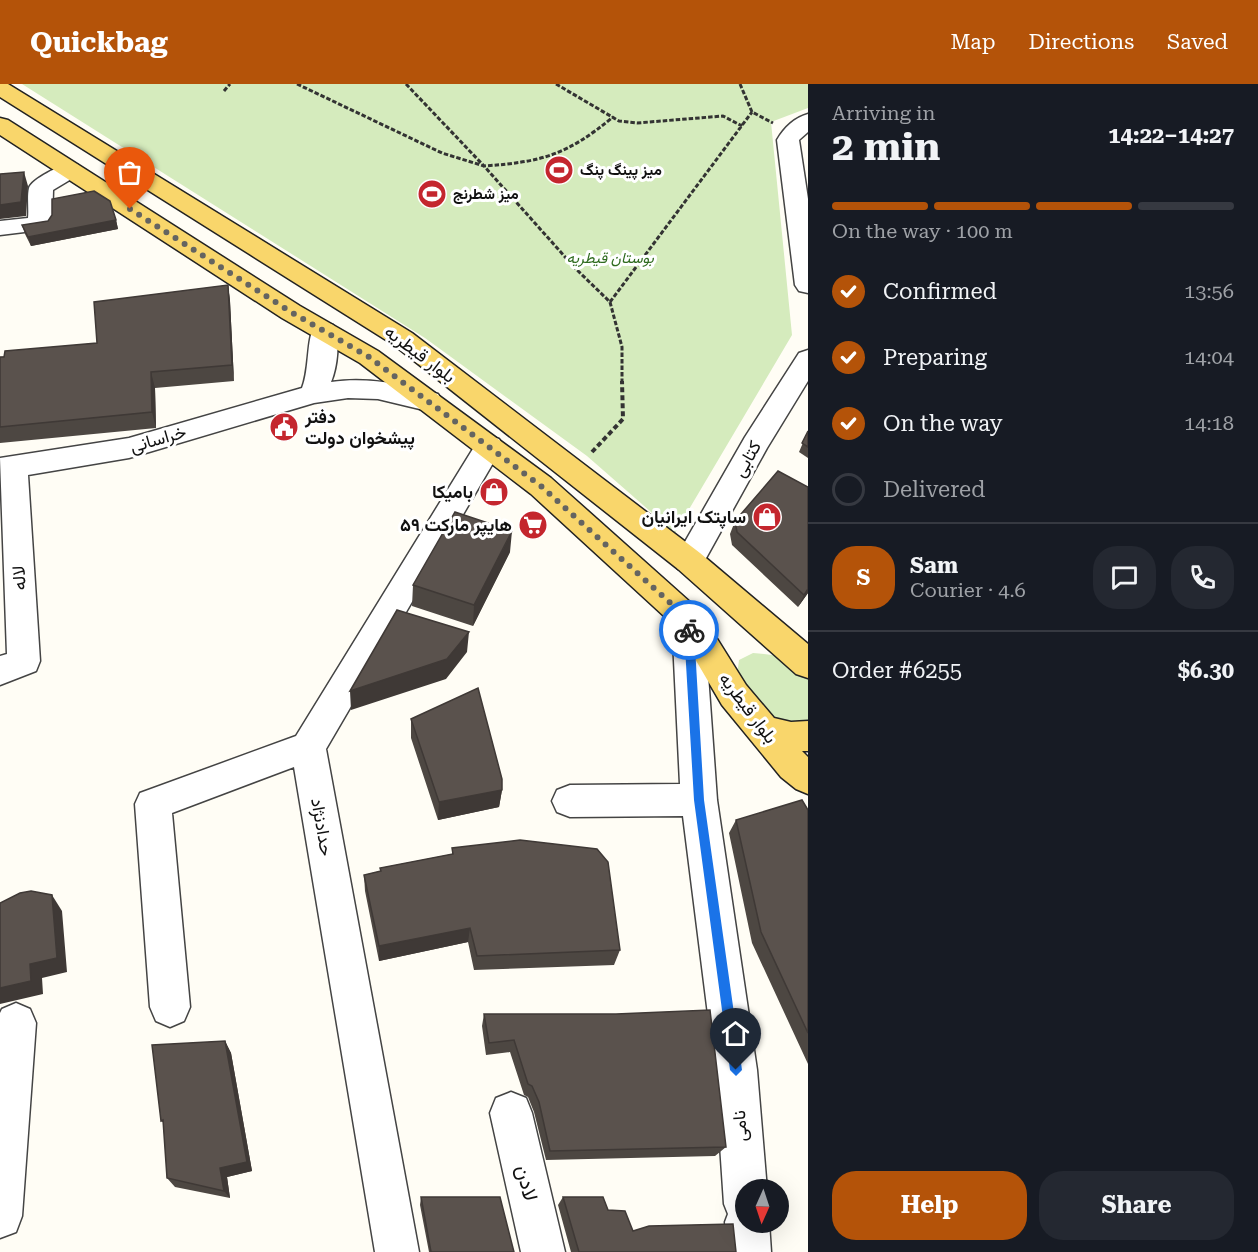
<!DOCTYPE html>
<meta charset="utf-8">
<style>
:root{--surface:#171b24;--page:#242831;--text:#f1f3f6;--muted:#9ea1a6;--line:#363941;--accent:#b45309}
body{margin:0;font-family:"Roboto Serif",Vazirmatn,serif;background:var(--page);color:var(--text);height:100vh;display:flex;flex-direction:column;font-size:22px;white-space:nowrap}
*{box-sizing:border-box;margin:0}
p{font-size:20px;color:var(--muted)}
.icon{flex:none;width:33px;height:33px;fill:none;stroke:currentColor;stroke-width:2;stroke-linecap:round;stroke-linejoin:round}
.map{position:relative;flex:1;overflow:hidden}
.drawer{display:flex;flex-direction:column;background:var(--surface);width:450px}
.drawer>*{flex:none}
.needle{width:39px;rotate:183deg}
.tools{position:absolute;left:735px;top:1095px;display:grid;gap:12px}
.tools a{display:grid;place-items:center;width:54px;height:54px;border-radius:50%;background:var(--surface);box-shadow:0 6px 24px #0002;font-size:30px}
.pin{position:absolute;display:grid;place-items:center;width:51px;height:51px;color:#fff;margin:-62px -26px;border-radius:50% 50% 50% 0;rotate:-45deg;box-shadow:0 0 6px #0007}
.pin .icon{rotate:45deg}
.courier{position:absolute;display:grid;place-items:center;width:60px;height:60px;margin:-30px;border:4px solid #1a73e8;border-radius:50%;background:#fff;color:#222;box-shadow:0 2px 8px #0007}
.overview em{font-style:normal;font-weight:700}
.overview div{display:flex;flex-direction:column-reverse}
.overview{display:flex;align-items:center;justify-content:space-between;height:102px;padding:0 24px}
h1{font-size:39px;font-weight:700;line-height:45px}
.bar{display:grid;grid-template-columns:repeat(4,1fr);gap:9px 6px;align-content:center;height:72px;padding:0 24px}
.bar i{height:8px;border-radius:4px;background:var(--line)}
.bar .current{background:var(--accent)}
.bar p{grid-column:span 4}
.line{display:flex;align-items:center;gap:15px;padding:0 24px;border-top:2px solid var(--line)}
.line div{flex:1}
.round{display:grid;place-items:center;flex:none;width:63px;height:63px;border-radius:24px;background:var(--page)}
ol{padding:0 24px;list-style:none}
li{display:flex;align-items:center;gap:18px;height:66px}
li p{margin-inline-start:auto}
li .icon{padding:6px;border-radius:50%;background:var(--accent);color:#fff;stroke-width:4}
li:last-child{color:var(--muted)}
li i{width:33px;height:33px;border:3px solid var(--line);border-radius:50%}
.action{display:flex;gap:12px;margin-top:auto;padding:12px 24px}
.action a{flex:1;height:69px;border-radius:24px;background:var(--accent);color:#fff;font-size:24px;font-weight:700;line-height:69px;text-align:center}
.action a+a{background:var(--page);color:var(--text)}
header{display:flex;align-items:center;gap:36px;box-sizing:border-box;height:84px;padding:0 30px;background:var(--accent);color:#fff}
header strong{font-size:28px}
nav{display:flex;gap:33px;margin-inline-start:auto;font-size:21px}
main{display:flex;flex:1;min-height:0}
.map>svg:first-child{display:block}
</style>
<header>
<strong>Quickbag</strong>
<nav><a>Map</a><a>Directions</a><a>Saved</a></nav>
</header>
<main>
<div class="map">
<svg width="808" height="1168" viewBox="0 0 808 1168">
<rect width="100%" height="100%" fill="#fffdf5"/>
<path fill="#d5ebbd" d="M22,0H808V24L771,38L792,251L675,449L587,372L425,254Z
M753,569C783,571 787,574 808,594V644L767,637L737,592L739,576Z"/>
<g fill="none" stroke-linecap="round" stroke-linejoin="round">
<g stroke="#444" stroke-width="3">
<path id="minor" d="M808,30V48L799,56L808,115V209L799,207L795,201L777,56C784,44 794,34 808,30Z
M70,79L78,81L82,86L78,91L53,106L52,140L49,145L0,151V137L28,134C29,125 27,113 29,104C32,95 61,81 70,79Z
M324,238L333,241C341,254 337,284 331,298C368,293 403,300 438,310L442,317L438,324L428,327L378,315L348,314L314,319L129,374L28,391L40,577L36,587L0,601V572L7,570L0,374L129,354L302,304C310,284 306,255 315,241Z
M808,266V297L767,364L700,485L689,489L678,485L674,477L745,353L799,269Z
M489,352L499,355L503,362L326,665L419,1168H375L294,683L172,729L190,923L184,937L170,943L156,937L150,923L135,720L140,709L296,652L479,355Z
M688,522L699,526L704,535L717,716L757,986L767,1106H746V1138H769L771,1168H727L725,1138L728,1130L724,1120L715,986L683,732L570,733L557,728L552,717L557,706L570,701L680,700L672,535L677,526Z
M16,919L30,925L36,939L22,1132L16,1148L0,1154V929L2,925Z
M511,1008L526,1014L532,1029L565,1168H521L490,1029L496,1014Z"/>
</g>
<g stroke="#222" stroke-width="3">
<path id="major" d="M0,0H8L412,249L700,469L808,560V594L796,590L678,485L394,261L0,13Z
M0,34L8,36L300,222L378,267L551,394L699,526L746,601L774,634L791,638L808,637V667H802L808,673V710L796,705L781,693L722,621L677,544L531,410L360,279L282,234L0,51Z"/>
</g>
<path stroke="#333" stroke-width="3" stroke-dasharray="4.5 2" stroke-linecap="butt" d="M297,0L442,69L484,82L575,184L610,218L622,263V299
M406,0L484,82C542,78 567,71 613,33
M556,0L619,37L637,39L723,32L742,42
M740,0L752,28L773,39
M224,7L230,0
M610,218L752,28"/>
<path stroke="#333" stroke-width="4" stroke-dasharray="5 3" stroke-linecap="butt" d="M592,368L623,335L622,297"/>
<use href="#minor" fill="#fff" fill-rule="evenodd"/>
<use href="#major" fill="#f9d66b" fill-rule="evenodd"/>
</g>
<path fill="#4d4742" d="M116,136L118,145L31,162L25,150L22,141Z
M228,201L230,217L234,297L155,304L156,344L0,359V273L97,259Z
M808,347V374L799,368Z
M808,403V509L798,523L732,461L730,450L735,437Z
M510,468L473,542L412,522L413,501Z
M411,635L502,706L499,723L438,736L411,654Z
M808,726V980L752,859L729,749L736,736Z
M452,764L620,866L614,881L474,886L468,858L379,877L365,807L364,791L380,787V784L452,770Z
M484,930L726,1063L715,1072L546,1076L534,1028L528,1013L524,1011L510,968L486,971L482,942Z
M225,957L231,969L252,1087L227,1093L230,1114L175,1103L167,1094L164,1039L161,1037Z
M421,1113L514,1168H429L420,1121Z
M563,1113L608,1126L633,1147L736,1168H571L558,1121Z"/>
<path fill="#3f3936" d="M24,88L28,102L26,132L0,135V121Z
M116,136L118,145L31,162L28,153Z
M228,201L230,217L234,297L232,281Z
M151,288L155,304L156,344L152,328Z
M512,447L510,468L473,542L474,521Z
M808,505V509L798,523L804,511Z
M469,548L467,568L446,595L351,626L350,607Z
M502,706L499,723L438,736L439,718Z
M52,811L62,827L67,888L42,894L43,910L0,920V904L30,880Z
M470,844L468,858L379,877V862Z
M225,957L231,969L252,1087L227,1093L230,1114L224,1107L220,1084Z"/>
<path fill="#5a524d" stroke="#3f3936" stroke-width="1.5" d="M24,88L21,118L0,121V90Z
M94,107L110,117L116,136L28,153L22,141L48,137L52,131V115Z
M228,201L232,281L151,288L152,328L0,343V273H4L5,267L97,259L94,218Z
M808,347V363L802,359Z
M778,387L808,403V505L804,511L737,448L735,437Z
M455,428L512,447L474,521L413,501Z
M397,526L469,548L447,575L350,607Z
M478,604L502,695V706L439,718L411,635Z
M802,716L808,726V949L761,848L736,736Z
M520,756L597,765L608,778L620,866L477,872L470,844L379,862L364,791L381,787L380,784L453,770L452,764Z
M31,807L52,811L57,874L30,880L31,897L0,904V819L20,809Z
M710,926L726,1063L550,1067L539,1018L532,1002L528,1000L514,956L489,959L484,930H616Z
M225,957L247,1078L220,1084L224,1107L167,1094L163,1036L161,1037L152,961Z
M421,1113H500L514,1168H431Z
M563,1113H603L608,1126L625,1127L633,1147L649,1142L733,1140L736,1168H579Z"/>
<path fill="#1a73e8" d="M689,543L694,546L704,716L742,986L736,992L730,986L694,716L684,546Z"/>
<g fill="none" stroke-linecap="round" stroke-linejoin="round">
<path stroke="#646461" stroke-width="6" stroke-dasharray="0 10.8" d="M130,125L291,228L369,273L541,402L688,535L689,546"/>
</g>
<defs>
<g id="stadium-disc" transform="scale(1.5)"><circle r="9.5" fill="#c4262e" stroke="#fff"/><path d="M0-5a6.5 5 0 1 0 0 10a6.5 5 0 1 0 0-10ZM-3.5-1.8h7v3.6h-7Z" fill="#fff"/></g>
<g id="civic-disc" transform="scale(1.5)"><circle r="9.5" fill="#c4262e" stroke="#fff"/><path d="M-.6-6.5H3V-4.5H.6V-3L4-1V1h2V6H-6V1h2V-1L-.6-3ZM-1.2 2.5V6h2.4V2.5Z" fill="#fff"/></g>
<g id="shop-disc" transform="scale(1.5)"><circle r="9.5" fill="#c4262e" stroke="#fff"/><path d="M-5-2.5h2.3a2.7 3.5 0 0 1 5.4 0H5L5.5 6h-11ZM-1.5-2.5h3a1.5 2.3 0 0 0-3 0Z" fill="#fff"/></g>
<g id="supermarket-disc" transform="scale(1.5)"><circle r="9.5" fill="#c4262e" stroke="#fff"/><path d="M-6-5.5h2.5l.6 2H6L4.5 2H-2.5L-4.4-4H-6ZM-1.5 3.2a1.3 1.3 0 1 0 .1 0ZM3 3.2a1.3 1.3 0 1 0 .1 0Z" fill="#fff"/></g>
</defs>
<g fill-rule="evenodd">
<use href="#stadium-disc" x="559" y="86"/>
<use href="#stadium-disc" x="432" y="110"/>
<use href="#civic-disc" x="284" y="343"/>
<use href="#shop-disc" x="494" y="408"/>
<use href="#shop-disc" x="767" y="433"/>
<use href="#supermarket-disc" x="533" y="441"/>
</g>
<g text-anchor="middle" stroke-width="6" stroke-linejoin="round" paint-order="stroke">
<g font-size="15" font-weight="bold" fill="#111" stroke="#fff" text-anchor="start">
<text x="580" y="91">میز پینگ پنگ</text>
<text x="453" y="115">میز شطرنج</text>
</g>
<g font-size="15" font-style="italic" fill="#2f6b1f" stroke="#fff">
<text x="610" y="179">بوستان قیطریه</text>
</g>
<g font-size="18" fill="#111" stroke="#fff">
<text transform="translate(420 270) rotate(37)" y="6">بلوار قیطریه</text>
<text transform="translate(158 355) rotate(-16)" y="6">خراسانی</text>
<text transform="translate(747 375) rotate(-60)" y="6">کتابی</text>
<text transform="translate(19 494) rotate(-93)" y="6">لاله</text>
<text transform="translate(748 624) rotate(53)" y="6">بلوار قیطریه</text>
<text transform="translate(322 743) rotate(80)" y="6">حدادنژاد</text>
<text transform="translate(740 1042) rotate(-94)" y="6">نامی</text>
</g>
<g font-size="18" font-weight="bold" fill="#111" stroke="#fff" text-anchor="end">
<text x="305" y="339" text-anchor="start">دفتر<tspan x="305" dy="21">پیشخوان دولت</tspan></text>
<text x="473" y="414">بامیکا</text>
<text x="746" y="439">ساپتک ایرانیان</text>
<text x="512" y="447">هایپر مارکت ۵۹</text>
</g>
<g font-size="21" fill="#111" stroke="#fff">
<text transform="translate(527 1099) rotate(77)" y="7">لادن</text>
</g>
</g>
</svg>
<div class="tools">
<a><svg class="needle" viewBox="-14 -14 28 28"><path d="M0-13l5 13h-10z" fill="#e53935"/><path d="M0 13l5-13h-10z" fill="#9ea1a6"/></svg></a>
</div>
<div class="pin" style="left:130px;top:125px;background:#ea580c"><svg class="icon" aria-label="bag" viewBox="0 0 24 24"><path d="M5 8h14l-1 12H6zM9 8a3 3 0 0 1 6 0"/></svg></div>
<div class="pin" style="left:736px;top:986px;background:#1f2937"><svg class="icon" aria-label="home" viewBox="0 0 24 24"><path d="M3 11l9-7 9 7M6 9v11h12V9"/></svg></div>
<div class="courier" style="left:689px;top:546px"><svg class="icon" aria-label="bike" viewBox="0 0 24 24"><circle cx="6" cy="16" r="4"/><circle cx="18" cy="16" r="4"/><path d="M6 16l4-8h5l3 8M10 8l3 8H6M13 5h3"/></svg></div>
</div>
<section class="drawer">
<div class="overview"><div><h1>2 min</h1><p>Arriving in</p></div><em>14:22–14:27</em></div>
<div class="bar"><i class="current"></i><i class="current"></i><i class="current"></i><i></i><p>On the way · 100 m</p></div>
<ol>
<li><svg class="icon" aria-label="check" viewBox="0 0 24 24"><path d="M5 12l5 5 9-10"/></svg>Confirmed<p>13:56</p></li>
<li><svg class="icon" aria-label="check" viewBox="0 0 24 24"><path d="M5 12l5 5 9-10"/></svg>Preparing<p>14:04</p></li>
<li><svg class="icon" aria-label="check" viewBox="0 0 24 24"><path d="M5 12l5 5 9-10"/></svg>On the way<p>14:18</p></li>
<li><i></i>Delivered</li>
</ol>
<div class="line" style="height:108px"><b class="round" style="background:var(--accent);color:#fff">S</b><div><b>Sam</b><p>Courier · 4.6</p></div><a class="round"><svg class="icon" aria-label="chat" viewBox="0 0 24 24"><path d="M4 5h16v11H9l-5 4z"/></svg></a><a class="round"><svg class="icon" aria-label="phone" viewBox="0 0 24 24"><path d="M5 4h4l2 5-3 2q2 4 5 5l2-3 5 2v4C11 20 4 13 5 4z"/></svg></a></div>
<div class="line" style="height:78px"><div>Order #6255</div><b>$6.30</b></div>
<div class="action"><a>Help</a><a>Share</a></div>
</section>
</main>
